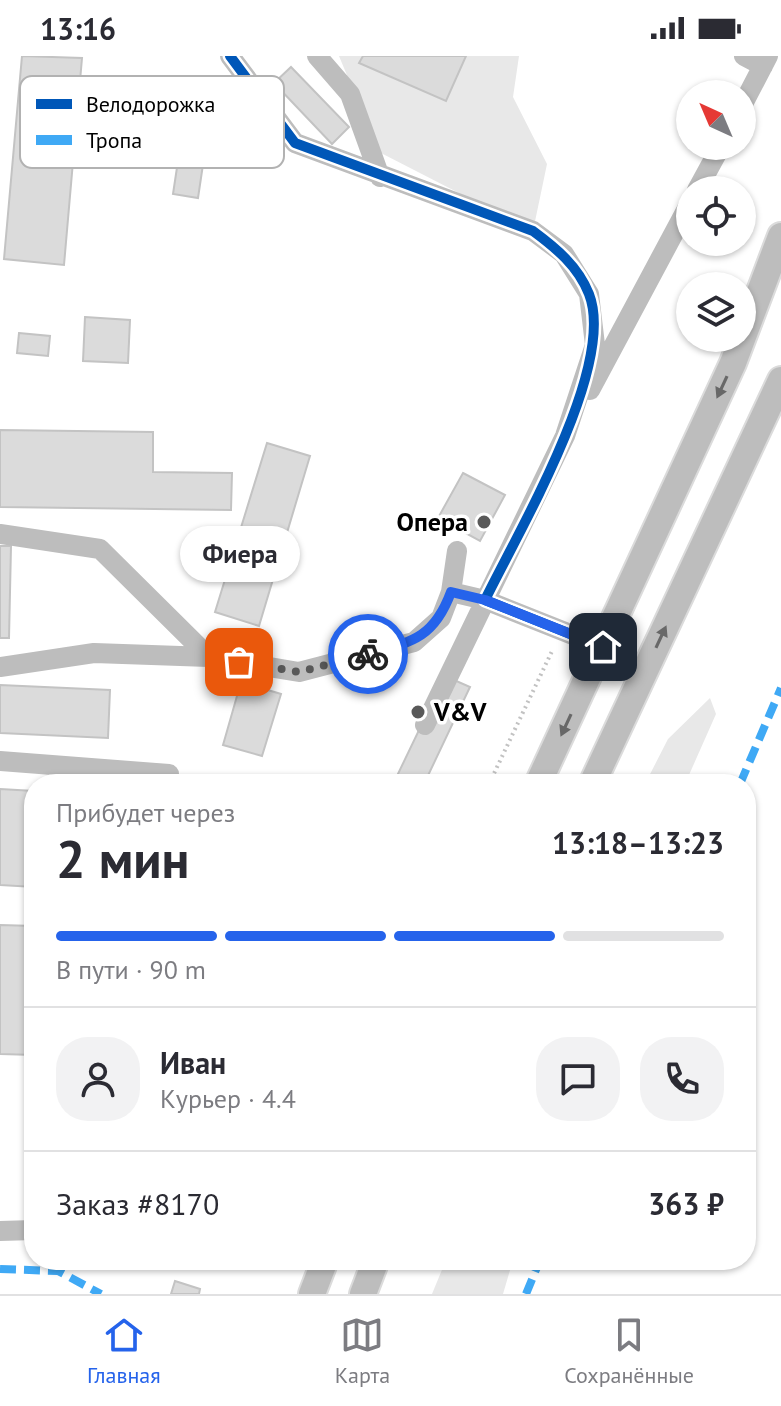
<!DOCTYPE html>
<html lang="ru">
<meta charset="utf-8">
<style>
:root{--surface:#fff;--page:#f2f2f3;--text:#2b2b33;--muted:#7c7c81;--line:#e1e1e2;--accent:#2563eb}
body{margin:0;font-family:"PT Sans",sans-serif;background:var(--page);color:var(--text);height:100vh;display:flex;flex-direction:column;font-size:30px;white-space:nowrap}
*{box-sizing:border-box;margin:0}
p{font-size:26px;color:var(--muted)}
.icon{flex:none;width:44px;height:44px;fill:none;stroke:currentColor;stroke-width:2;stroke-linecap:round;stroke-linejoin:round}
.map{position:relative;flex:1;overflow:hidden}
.drawer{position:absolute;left:24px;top:718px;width:732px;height:496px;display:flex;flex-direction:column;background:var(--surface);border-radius:32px;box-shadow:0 2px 6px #0004}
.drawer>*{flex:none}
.needle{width:52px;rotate:316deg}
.tools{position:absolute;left:676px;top:24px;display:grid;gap:16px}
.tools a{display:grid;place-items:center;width:80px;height:80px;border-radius:50%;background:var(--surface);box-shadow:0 2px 6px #0004;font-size:40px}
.pin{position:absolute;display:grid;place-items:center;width:68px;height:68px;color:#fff;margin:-34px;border-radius:16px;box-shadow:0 4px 12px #0006}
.courier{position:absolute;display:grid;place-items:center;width:80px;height:80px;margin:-40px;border:6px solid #2563eb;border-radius:50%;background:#fff;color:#222;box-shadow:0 2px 10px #0007}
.bubble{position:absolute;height:56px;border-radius:28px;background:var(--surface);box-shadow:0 2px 6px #0004;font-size:26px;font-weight:700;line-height:56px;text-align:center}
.headline em{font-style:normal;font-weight:700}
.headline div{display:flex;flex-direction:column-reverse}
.headline{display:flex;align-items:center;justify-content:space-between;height:136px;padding:0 32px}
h1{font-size:52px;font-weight:700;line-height:60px}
.bar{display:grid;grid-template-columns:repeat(4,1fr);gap:12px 8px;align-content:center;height:96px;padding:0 32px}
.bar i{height:10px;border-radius:6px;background:var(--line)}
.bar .on{background:var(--accent)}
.bar p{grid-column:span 4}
.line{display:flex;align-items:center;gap:20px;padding:0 32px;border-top:2px solid var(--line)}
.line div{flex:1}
.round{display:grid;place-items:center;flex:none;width:84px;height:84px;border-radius:32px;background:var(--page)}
.status{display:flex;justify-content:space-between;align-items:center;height:56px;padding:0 40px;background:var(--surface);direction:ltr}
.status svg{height:22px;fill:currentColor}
.tab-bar{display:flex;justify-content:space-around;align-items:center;height:112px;border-top:2px solid var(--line);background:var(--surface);font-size:22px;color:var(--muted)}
.tab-bar a{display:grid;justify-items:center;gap:4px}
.tab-bar .on{color:var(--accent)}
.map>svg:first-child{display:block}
</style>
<div class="status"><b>13:16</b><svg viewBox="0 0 49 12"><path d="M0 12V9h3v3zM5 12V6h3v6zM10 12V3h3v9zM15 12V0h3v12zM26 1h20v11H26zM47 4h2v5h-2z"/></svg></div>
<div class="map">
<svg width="781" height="1238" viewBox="0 0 781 1238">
<rect width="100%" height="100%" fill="#fff"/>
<path fill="#e8e8e8" d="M339,0H519L513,41L547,108L533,175L379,96Z
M710,642L716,658L685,728H645L668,683Z
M446,1204H513L503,1238H432Z"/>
<path fill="#dbdbdb" stroke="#c3c3c3" stroke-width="2" d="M22,0L82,2L64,209L4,203Z
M363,0H466L446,45L359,7Z
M291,11L349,71L332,88L274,27Z
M187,45L212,48L198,142L173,138Z
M85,261L130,264L128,307L83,305Z
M19,277L50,280L48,300L17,297Z
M0,374L153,376V416L232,417L231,454L0,451Z
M267,387L310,400L259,570L215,556Z
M463,417L505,439L480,485L438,462Z
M0,490H11L9,582H0Z
M445,620L470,631L424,728H408L396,722Z
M241,626L281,638L262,700L223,689Z
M0,629L110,634L108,682L0,677Z
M0,733L34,735V831L0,829Z
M0,869L34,870V999L0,998Z
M175,1225L200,1233L199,1238H171Z"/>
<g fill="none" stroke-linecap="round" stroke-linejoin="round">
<g stroke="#dbdbdb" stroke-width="30">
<path id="major" d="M538,728L733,307L781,180
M592,728L781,324
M312,1238L325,1204
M363,1238L376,1204"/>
</g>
<path stroke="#c2c2c2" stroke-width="4" stroke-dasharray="2 4" stroke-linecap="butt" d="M489,728L553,593"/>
<path stroke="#bdbdbd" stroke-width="20" d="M230,0L295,87L533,175L564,198L589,238L595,289L565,380L425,669
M317,0L350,38L380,121
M744,0L763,10
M742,50L768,0
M697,134L721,90
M590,334L690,147
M0,478L100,493L209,601
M457,495L451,536L485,544L603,591
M0,611L94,597L209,601L299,616L414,586L441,562L451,536
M0,705L169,718
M0,1175L34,1174"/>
<use href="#major" stroke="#bdbdbd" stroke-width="26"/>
<path stroke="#3fa9f5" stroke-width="8" stroke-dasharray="16 8" stroke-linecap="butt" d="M740,728L781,632
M0,1213L58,1215L101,1238
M526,1238L540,1204"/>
<g stroke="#fff" stroke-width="15">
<path id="cycleway" d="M230,0L295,87L533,175C556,192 578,210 589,238C617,310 518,476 485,544L603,591"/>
</g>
<use href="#cycleway" stroke="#0057b8" stroke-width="10"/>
</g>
<defs><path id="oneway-solid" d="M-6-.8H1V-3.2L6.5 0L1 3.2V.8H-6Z" transform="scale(2)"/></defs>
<g fill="#686868">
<use href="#oneway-solid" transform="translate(722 331) rotate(115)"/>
<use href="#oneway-solid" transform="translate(661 581) rotate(-65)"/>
<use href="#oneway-solid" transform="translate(566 669) rotate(115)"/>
</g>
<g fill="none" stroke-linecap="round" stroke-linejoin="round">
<path stroke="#595959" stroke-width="8" stroke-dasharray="0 14.4" d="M239,606L299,616L368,598"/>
<path stroke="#2563eb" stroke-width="10" d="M368,598C412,586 434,582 451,536L485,544L603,591"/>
</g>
<g fill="#595959" stroke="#fff" stroke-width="3">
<circle cx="484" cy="466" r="8"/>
<circle cx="418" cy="656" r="8"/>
</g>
<g text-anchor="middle" stroke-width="7" stroke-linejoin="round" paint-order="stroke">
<g font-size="26" font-weight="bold" fill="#000" stroke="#fff" text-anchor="end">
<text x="468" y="475">Опера</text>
<text x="434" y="665" text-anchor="start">V&amp;V</text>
</g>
</g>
<rect x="20" y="20" width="264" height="92" rx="12" fill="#fff" stroke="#b2b2b2" stroke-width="2"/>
<rect x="36" y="43" width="36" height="10" fill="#0057b8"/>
<rect x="36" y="79" width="36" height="10" fill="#3fa9f5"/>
<g font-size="22" fill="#000">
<text x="86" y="56">Велодорожка</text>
<text x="86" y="92">Тропа</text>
</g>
</svg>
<div class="tools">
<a><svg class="needle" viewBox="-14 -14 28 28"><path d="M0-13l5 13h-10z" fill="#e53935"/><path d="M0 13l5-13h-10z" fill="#7c7c81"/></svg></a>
<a><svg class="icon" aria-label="locate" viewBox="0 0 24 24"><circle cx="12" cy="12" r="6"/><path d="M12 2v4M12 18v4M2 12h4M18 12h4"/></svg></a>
<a><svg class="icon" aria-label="layers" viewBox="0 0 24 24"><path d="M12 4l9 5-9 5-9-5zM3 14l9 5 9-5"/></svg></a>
</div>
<div class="pin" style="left:239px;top:606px;background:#ea580c"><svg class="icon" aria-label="bag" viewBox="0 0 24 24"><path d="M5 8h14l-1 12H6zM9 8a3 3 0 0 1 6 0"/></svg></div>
<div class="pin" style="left:603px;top:591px;background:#1f2937"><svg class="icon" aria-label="home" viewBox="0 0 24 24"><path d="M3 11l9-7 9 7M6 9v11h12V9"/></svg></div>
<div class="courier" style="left:368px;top:598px"><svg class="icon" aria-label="bike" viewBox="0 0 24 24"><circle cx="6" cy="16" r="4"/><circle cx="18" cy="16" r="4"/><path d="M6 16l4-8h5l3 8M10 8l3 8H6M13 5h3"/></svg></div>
<div class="bubble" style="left:180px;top:470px;width:120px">Фиера</div>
<section class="drawer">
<div class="headline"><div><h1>2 мин</h1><p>Прибудет через</p></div><em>13:18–13:23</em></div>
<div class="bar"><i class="on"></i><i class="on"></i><i class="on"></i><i></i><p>В пути · 90 m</p></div>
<div class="line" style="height:144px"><a class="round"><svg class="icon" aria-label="person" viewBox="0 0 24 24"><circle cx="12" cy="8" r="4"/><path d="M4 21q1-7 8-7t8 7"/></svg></a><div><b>Иван</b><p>Курьер · 4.4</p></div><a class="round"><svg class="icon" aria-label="chat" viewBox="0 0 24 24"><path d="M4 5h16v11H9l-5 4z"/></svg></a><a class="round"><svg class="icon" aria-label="phone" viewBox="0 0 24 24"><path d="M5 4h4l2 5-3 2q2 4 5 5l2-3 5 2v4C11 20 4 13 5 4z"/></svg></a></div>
<div class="line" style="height:104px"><div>Заказ #8170</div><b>363 ₽</b></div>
</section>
</div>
<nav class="tab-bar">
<a class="on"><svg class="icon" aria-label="home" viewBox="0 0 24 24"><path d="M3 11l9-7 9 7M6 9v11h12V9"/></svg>Главная</a>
<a><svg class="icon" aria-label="map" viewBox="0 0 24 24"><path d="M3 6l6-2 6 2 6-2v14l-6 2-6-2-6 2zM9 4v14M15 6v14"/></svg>Карта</a>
<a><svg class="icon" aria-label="saved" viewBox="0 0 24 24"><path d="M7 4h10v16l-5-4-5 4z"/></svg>Сохранённые</a>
</nav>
